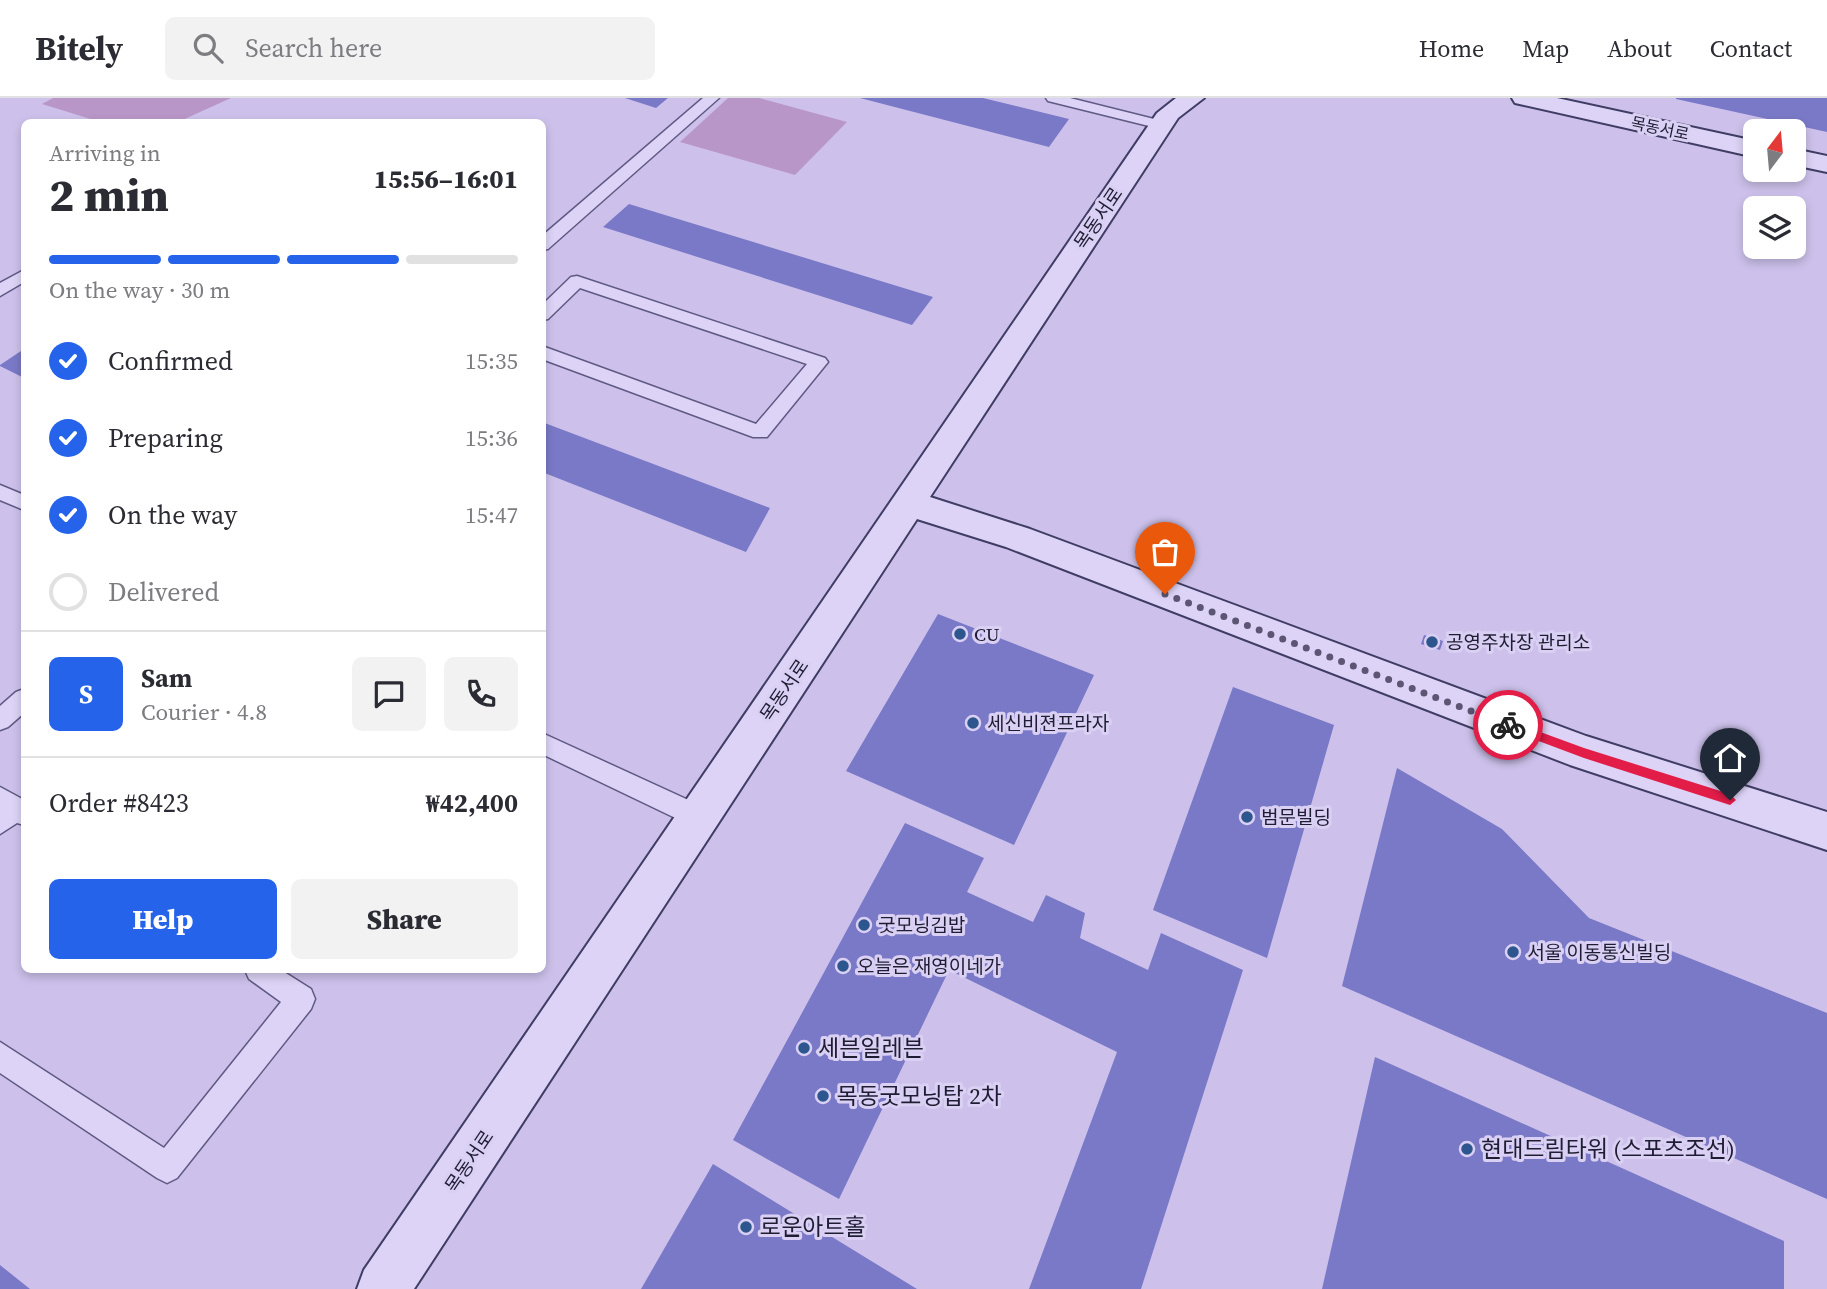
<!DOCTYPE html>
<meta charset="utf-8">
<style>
:root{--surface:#fff;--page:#f2f2f3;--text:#2b2b33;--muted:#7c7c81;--line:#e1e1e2;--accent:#2563eb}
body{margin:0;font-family:"Source Serif 4","Noto Sans KR",serif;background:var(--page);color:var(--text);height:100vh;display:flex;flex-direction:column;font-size:26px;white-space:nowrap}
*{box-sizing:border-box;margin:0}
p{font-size:23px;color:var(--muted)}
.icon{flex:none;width:38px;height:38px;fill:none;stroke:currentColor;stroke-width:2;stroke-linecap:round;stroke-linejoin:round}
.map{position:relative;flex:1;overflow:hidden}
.sheet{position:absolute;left:21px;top:21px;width:525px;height:854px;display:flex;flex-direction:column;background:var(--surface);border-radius:10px;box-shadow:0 4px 10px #0003}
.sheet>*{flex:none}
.needle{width:46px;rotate:16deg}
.tools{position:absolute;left:1743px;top:21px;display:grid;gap:14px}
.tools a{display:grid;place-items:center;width:63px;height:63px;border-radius:10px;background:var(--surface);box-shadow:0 4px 10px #0003;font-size:35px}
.pin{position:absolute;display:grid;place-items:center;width:60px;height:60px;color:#fff;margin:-72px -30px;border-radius:50% 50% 50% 0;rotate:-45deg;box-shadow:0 0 7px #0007}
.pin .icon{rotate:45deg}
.courier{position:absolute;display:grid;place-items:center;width:70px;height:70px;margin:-35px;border:5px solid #e11d48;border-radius:50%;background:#fff;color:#222;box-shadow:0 2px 9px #0007}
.overview em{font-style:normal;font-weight:800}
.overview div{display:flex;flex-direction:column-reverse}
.overview{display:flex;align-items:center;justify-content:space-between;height:119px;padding:0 28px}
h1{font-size:46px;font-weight:800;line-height:52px}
.bar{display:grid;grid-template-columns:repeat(4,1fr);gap:10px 7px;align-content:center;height:84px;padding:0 28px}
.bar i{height:9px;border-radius:5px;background:var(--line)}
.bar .on{background:var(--accent)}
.bar p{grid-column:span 4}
.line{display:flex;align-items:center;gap:18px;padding:0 28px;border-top:2px solid var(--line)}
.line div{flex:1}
.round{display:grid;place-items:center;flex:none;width:74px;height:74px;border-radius:10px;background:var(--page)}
ol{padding:0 28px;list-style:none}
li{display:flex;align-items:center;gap:21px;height:77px}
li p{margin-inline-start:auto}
li .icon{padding:7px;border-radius:50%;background:var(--accent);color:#fff;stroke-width:4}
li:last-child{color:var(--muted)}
li i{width:38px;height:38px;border:4px solid var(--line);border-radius:50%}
.action{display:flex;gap:14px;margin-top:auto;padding:14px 28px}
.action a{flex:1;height:80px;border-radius:10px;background:var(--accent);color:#fff;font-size:28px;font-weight:800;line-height:80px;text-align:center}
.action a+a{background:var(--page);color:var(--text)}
header{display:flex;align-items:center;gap:42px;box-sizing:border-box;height:98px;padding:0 35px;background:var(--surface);border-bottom:2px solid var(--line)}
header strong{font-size:33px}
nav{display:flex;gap:38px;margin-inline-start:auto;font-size:24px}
.search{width:490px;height:63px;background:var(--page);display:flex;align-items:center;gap:18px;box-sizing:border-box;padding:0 24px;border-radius:10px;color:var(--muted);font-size:26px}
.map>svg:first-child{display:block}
</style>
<header>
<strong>Bitely</strong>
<div class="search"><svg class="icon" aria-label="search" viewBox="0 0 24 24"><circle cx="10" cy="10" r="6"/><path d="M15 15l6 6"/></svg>Search here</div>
<nav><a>Home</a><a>Map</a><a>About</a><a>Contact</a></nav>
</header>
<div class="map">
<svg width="1827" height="1191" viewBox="0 0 1827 1191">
<rect width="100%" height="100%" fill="#cdc1eb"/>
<path fill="#b996c8" d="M53,0H231L178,24H100L42,6Z
M728,0H759L847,24L795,77L680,44Z"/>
<path fill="#7979c7" d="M625,0H668L656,10Z
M860,0H983L1069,21L1049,49Z
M1676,0H1827V34L1676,1Z
M629,106L933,199L912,227L603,129Z
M24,251V280L0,268V267Z
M542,324L770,410L746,454L542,374Z
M938,516L1094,577L1014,747L846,673Z
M1424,537L1443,543L1440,552L1421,546Z
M1233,589L1334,627L1267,860L1153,812Z
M1397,670L1502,731L1589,820L1827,915V1101L1342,888Z
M905,725L984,760L967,794L1033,824L1046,797L1085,815L1080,840L1148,872L1161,835L1243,872L1141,1191H1029L1117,954L949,872L839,1101L733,1042Z
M1375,959L1784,1143V1191H1322Z
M713,1066L917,1191H641Z
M0,1167L30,1191H0Z"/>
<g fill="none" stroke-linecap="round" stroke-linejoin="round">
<g stroke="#5f5a83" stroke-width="3">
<path id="lane" d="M703,0H719L548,151L542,152V138Z
M1046,0H1070L1166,24L1168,27L1161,31L1048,3Z
M24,172V184L0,198V185Z
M577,178L825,260L828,264L767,339H753L542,261V248L756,326L807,266L580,190L548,221L542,222V207L571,179Z
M0,387L24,397V412L0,402Z
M24,591V615L8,629L0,632V608L16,594Z
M542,635L708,711L711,719L708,727L699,730L690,727L542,656Z
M0,689L24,702V727L17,725L0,736Z
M245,872H281L311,891L315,901L311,911L177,1080L167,1085L157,1080L0,975V944L164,1050L281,904L249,881Z"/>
</g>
<g stroke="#403d65" stroke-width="4">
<path id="secondary" d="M1176,0H1204L1178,20L930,399L1030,431L1586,638L1827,714V752L1570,667L1006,449L917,421L414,1191H357L364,1172L1157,15Z
M1512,0H1557L1755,43V59L1524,7L1515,5Z
M1794,51L1827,58V74L1794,67Z"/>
</g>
<use href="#lane" fill="#ddd3f6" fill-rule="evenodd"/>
<use href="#secondary" fill="#ddd3f6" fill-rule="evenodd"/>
</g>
<path fill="#e11d48" d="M1508,622L1584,650L1730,696L1736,702L1730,707L1584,660L1504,630L1502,627Z"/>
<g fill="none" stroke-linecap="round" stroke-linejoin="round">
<path stroke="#5c5674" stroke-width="7" stroke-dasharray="0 12.6" d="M1165,496L1508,627"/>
</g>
<g fill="#2d568e" stroke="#dad0f3" stroke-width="2.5">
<circle cx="960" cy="536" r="7"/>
<circle cx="1432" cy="544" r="7"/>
<circle cx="973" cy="625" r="7"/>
<circle cx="1247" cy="719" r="7"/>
<circle cx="864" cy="827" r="7"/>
<circle cx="1513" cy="854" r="7"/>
<circle cx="843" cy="868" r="7"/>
<circle cx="804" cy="950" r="7"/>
<circle cx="823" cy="998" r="7"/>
<circle cx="1467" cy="1051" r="7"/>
<circle cx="746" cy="1129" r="7"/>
</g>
<g text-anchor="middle" stroke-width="6" stroke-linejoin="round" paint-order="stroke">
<g font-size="16" fill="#1f1d34" stroke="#dad0f3">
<text transform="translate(1660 30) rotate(12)" y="6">목동서로</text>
</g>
<g font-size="19" fill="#1f1d34" stroke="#dad0f3">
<text transform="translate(1098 120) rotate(-56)" y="7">목동서로</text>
<text transform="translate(784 592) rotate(-56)" y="7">목동서로</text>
<text transform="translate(469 1063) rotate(-56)" y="7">목동서로</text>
</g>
<g font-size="19" fill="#1f1d34" stroke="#dad0f3" text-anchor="start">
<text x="974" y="543">CU</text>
<text x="1446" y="551">공영주차장 관리소</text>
<text x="987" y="632">세신비젼프라자</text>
<text x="1261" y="726">범문빌딩</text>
<text x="878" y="834">굿모닝김밥</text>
<text x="1527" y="861">서울 이동통신빌딩</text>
<text x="857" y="875">오늘은 재영이네가</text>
</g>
<g font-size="23" fill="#1f1d34" stroke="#dad0f3" text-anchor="start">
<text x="818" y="958">세븐일레븐</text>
<text x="837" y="1006">목동굿모닝탑 2차</text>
<text x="1481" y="1059">현대드림타워 (스포츠조선)</text>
<text x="760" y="1137">로운아트홀</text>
</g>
</g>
</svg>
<div class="tools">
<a><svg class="needle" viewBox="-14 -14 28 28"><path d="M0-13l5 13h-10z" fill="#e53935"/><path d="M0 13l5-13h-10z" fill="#7c7c81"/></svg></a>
<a><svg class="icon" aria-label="layers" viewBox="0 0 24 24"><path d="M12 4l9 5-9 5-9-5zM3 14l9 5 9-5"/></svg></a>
</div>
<div class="pin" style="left:1165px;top:496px;background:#ea580c"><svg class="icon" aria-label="bag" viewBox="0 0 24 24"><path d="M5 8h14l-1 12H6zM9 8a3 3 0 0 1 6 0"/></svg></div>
<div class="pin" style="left:1730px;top:702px;background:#1f2937"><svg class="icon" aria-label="home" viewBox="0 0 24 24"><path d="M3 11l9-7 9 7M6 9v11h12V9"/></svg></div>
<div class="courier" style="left:1508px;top:627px"><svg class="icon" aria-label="bike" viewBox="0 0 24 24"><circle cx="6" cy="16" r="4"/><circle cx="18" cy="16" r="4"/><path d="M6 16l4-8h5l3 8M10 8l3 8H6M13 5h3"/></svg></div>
<section class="sheet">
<div class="overview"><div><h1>2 min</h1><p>Arriving in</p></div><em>15:56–16:01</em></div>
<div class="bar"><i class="on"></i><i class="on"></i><i class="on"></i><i></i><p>On the way · 30 m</p></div>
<ol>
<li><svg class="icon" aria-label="check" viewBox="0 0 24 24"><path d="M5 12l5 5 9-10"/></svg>Confirmed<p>15:35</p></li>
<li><svg class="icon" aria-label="check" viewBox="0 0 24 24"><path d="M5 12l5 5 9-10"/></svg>Preparing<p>15:36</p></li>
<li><svg class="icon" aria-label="check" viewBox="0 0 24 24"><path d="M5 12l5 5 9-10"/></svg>On the way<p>15:47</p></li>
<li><i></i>Delivered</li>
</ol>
<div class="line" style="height:126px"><b class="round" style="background:var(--accent);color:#fff">S</b><div><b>Sam</b><p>Courier · 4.8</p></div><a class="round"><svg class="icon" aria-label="chat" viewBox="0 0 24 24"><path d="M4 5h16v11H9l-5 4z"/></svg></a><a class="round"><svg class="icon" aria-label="phone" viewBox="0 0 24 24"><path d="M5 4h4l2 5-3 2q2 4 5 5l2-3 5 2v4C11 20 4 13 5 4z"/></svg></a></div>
<div class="line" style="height:91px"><div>Order #8423</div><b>₩42,400</b></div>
<div class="action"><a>Help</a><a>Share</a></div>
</section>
</div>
